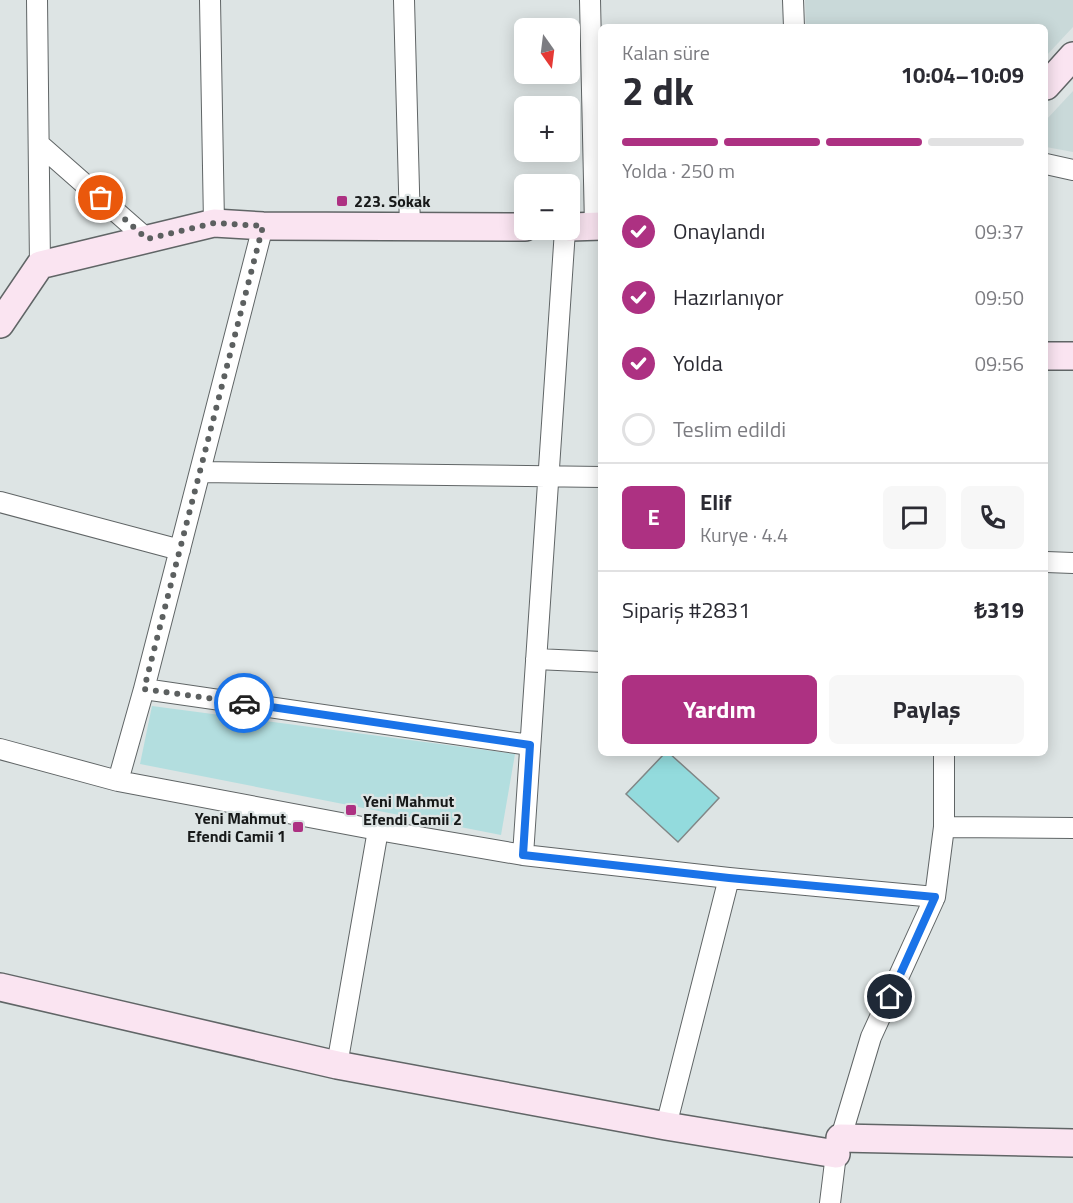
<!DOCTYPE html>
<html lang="tr">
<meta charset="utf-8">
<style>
:root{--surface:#fff;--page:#f7f7f7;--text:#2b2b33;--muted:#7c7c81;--line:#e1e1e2;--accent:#ad3182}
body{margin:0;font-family:"Titillium Web",sans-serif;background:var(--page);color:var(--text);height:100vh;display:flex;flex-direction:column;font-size:22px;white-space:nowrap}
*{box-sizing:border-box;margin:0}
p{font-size:20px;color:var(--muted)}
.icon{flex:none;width:33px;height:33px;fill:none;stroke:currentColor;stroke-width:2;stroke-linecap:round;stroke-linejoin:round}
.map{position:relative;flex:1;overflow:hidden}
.sheet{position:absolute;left:598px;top:24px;width:450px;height:732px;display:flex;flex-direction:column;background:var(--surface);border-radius:9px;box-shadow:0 3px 15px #0003}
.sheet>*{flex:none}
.needle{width:39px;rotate:166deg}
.tools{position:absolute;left:514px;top:18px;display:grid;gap:12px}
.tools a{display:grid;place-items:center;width:66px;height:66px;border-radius:9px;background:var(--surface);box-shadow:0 3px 15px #0003;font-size:30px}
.pin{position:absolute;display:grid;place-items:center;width:51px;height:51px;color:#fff;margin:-26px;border:3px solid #fff;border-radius:50%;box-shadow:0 2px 6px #0007}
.courier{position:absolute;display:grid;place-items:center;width:60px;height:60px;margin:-30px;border:4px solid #1a73e8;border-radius:50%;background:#fff;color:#222;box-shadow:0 2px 8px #0007}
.headline em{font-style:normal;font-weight:700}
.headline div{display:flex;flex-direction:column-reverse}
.headline{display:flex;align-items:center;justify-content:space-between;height:102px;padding:0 24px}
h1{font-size:39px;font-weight:700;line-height:45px}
.bar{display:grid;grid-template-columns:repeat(4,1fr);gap:9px 6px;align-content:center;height:72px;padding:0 24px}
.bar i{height:8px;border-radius:4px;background:var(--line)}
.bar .on{background:var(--accent)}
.bar p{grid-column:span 4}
.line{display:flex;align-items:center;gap:15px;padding:0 24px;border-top:2px solid var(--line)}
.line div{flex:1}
.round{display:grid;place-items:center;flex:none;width:63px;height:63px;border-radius:9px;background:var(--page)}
ol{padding:0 24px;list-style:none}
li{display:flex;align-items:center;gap:18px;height:66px}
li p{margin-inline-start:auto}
li .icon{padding:6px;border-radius:50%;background:var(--accent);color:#fff;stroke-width:4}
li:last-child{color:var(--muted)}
li i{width:33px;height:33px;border:3px solid var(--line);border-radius:50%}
.action{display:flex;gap:12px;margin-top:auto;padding:12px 24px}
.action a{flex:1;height:69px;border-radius:9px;background:var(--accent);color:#fff;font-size:24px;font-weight:700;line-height:69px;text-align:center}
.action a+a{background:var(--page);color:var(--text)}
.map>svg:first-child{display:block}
</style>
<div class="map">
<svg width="1073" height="1203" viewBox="0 0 1073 1203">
<rect width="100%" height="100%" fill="#dde4e4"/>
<path fill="#c9d9d9" d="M805,0H1073V27L1046,56V27H806Z
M1073,91V152L1046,147V120Z"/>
<path fill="#b3dedf" d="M152,706L515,754L501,835L140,764Z"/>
<path fill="#93dbdd" stroke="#818787" stroke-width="1.5" d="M665,753H669L719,798L678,842L626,794Z"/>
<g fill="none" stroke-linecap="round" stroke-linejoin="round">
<g stroke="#606566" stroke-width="22">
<path id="street" d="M37,0L40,265
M210,0L214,223
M404,0L410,227
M590,0L595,226
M793,0L794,27
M39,144L147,239
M1046,164L1073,170
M200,472L602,477
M0,502L180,550
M1046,562L1073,563
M536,659L602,662
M144,689L530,745
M0,749L118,781L378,830L523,855L729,878L935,897
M118,781L144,689L263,226
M944,827L1073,828
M523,855L565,230
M337,1065L378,830
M666,1126L729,878
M830,1203L836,1154L871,1037L935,897L944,827V753"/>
</g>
<g stroke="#606566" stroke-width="30">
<path id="secondary" d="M1046,86L1073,56
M570,227L602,226
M0,324L40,265L214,223L263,226L525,227
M1046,356H1073
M0,987L337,1065L666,1126L836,1154
M840,1138L1073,1143"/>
</g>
<use href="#street" stroke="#fff" stroke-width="20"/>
<use href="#secondary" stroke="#fae4f1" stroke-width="27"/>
</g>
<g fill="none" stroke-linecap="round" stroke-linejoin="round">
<path stroke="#5c6060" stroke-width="6" stroke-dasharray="0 10.8" d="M101,198L147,239L214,223L263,226L144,689L244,703"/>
<path stroke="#1a73e8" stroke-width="8" d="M244,703L530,745L523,855L729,878L935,897L890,997"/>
</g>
<g fill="#ad3182" stroke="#dde4e4" stroke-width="2">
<rect x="336" y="195" width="12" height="12" rx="3"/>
<rect x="345" y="804" width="12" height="12" rx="3"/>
<rect x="292" y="821" width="12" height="12" rx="3"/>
</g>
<g text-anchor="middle" stroke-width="4.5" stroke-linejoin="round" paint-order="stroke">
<g font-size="16" font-weight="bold" fill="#171919" stroke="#dde4e4" text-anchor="start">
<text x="354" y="207">223. Sokak</text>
<text x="363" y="807">Yeni Mahmut<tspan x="363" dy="18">Efendi Camii 2</tspan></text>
<text x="286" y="824" text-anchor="end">Yeni Mahmut<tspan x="286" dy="18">Efendi Camii 1</tspan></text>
</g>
</g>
</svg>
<div class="tools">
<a><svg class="needle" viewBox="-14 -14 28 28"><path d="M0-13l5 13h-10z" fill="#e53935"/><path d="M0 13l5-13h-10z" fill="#7c7c81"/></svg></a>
<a>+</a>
<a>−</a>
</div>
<div class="pin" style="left:101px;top:198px;background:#ea580c"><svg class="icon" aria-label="bag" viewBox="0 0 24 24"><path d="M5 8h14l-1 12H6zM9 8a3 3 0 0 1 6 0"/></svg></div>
<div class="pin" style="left:890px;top:997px;background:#1f2937"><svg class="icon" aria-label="home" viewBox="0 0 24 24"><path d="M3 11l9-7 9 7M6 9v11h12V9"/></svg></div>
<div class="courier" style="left:244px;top:703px"><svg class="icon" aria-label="car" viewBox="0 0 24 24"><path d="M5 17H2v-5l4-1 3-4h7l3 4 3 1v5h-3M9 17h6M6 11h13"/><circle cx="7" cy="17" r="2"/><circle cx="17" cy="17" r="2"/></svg></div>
<section class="sheet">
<div class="headline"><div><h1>2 dk</h1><p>Kalan süre</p></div><em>10:04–10:09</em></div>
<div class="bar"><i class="on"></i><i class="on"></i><i class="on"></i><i></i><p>Yolda · 250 m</p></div>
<ol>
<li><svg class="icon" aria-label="check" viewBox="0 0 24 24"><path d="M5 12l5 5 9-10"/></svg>Onaylandı<p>09:37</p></li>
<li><svg class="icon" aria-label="check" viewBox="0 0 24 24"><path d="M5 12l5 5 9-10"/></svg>Hazırlanıyor<p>09:50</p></li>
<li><svg class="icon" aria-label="check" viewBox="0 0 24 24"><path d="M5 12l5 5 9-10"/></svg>Yolda<p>09:56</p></li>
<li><i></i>Teslim edildi</li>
</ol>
<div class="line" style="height:108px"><b class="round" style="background:var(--accent);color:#fff">E</b><div><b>Elif</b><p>Kurye · 4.4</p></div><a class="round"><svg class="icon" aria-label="chat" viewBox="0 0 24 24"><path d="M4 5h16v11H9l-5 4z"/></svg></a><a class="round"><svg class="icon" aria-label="phone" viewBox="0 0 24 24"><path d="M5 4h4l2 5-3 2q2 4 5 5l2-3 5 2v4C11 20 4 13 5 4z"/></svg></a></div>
<div class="line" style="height:78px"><div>Sipariş #2831</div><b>₺319</b></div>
<div class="action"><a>Yardım</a><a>Paylaş</a></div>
</section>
</div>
